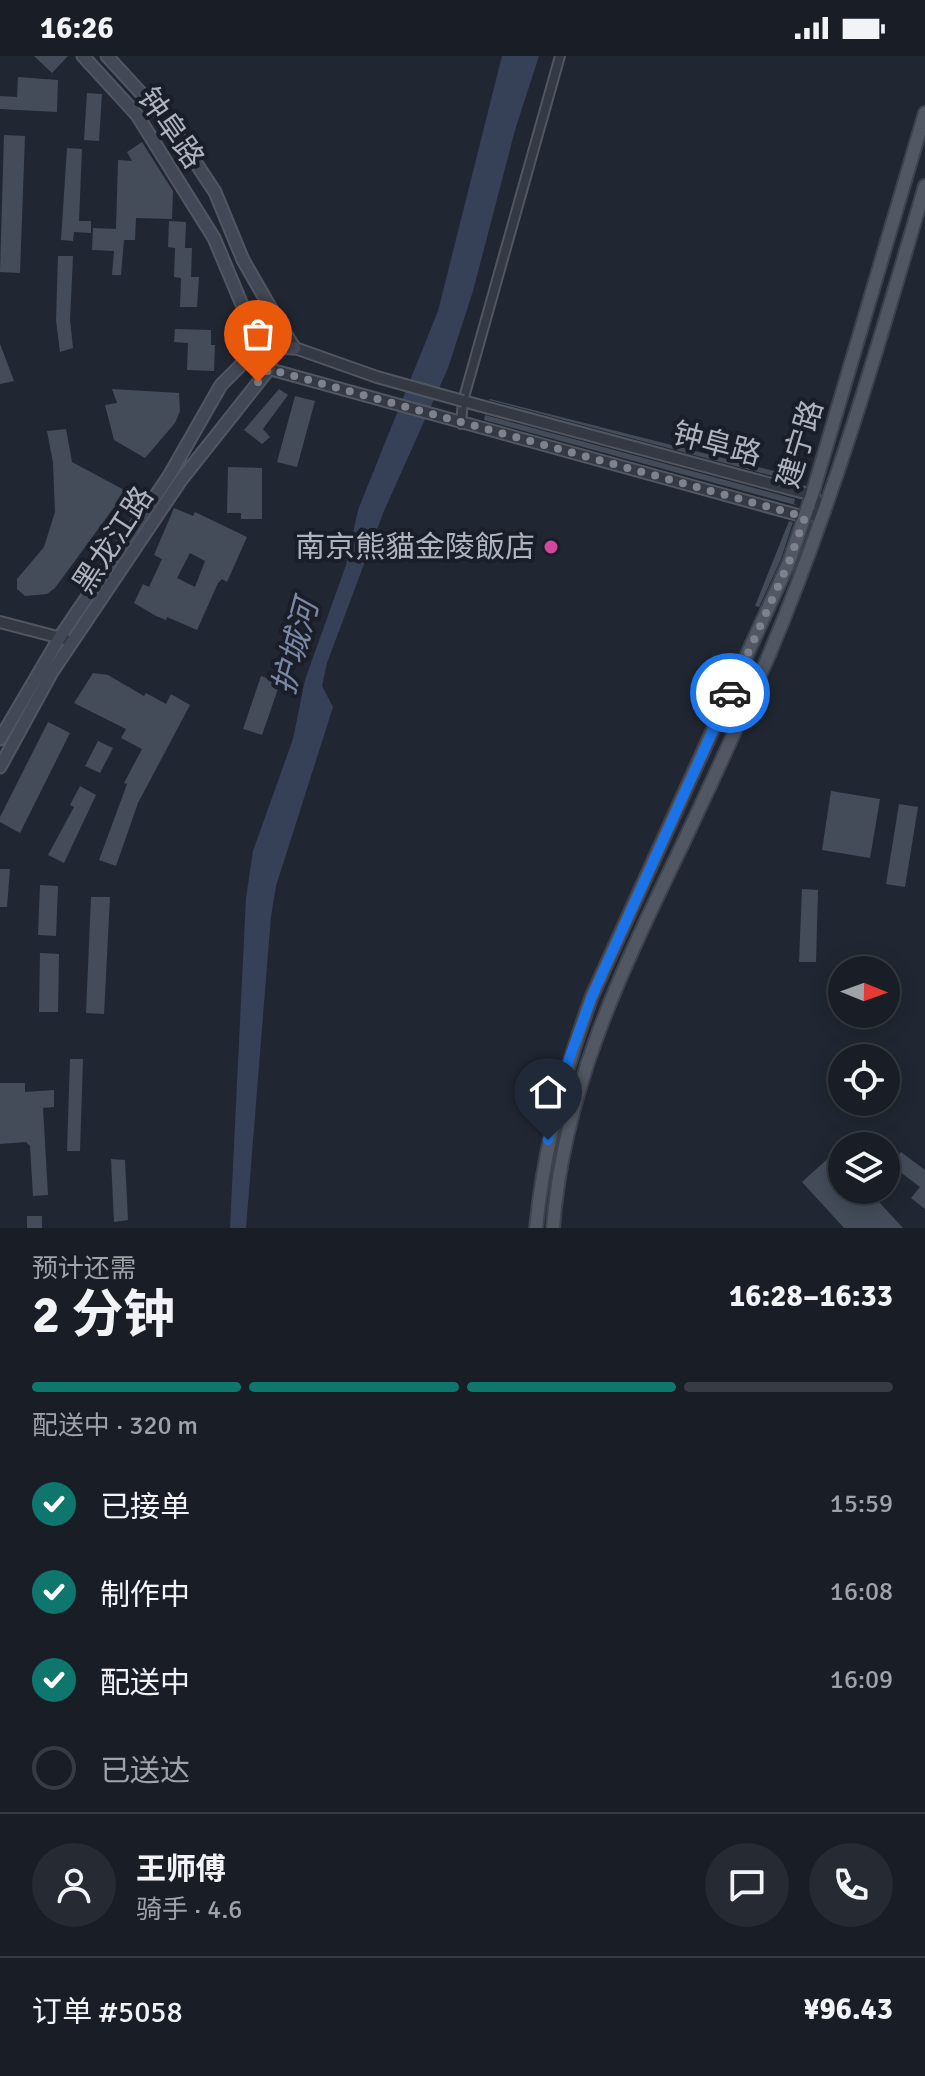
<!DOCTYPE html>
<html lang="zh">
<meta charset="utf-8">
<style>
:root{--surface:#191d26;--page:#262a32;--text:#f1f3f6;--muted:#9fa2a7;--line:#373b43;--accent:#0f766e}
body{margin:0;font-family:Signika,"Noto Sans SC",sans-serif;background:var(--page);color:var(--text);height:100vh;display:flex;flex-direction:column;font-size:30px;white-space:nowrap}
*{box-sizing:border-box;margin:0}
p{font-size:26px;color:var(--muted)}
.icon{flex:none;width:44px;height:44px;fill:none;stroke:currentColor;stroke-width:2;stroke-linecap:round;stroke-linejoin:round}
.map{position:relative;height:1172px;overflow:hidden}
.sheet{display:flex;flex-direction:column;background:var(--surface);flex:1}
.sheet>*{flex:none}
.needle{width:52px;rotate:91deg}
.buttons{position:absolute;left:828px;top:900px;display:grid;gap:16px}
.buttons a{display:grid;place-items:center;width:72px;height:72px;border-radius:50%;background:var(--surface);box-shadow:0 4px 20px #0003,0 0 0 2px var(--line);font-size:40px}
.pin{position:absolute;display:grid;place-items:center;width:68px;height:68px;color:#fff;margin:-82px -34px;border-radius:50% 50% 50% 0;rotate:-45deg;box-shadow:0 0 8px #0007}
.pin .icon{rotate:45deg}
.courier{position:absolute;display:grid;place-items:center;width:80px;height:80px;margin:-40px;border:6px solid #1a73e8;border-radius:50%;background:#fff;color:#222;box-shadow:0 2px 10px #0007}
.headline em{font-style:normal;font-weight:700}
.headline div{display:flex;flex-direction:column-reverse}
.headline{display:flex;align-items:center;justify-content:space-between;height:136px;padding:0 32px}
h1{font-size:52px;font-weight:700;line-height:60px}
.bar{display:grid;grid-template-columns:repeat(4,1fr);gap:12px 8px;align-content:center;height:96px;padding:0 32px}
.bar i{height:10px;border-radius:6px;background:var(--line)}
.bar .current{background:var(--accent)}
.bar p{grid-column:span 4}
.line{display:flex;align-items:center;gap:20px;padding:0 32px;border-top:2px solid var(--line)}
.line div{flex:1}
.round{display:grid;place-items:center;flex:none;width:84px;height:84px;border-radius:42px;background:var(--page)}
ol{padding:0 32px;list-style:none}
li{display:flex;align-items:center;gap:24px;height:88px}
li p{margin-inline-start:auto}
li .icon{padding:8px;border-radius:50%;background:var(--accent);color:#fff;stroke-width:4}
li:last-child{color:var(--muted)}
li i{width:44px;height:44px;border:4px solid var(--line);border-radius:50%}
.status{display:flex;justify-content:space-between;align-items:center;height:56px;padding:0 40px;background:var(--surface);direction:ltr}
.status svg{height:22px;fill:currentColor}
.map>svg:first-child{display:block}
</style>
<div class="status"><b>16:26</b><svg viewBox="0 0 49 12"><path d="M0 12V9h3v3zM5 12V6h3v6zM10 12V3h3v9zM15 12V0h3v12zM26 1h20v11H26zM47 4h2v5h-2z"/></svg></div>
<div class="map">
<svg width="925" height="1172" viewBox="0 0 925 1172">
<rect width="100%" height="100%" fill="#212732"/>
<path fill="#364158" d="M502,0H539L515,74L473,235L448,312L384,455L327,607L322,630L333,651L276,830L271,860L246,1172H230L246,842L253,795L293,683L305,624L346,509L358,454L438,255Z"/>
<path fill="#444c5a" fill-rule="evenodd" d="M34,0H68L52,17Z
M18,21L58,24L57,56L0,53V40L17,41Z
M87,37L102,38L99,85L84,84Z
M4,79L25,80L20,217L0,216Z
M142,86L173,135L172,163L136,162L135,184H124L121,219H112L114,195L92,194L93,172L116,173L118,104L132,105L127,96Z
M67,92L82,93L79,165H91V177L74,176L73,185L61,184Z
M169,165L186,166L185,192H192L191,221H199L197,251H180L181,222L174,221L175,192L168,191Z
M58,200H73L70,264L73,292L60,296L56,264Z
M175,273L211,274V289H215L214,315L187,314L188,287L174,286Z
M0,288L14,325L0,328Z
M112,333L179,337L180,355L175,367L145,402L114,384L105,349L117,347Z
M279,333L288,339L263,373L270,381L262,388L244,374Z
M295,340L315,345L297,411L277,406Z
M490,343L801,422L799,427L489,344Z
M485,359L795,443L794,448L799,450L484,364Z
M66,373L72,406L126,435L55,532L47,538L25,540L17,533V523L44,491L55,456L53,407L47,375Z
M228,411L262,412V463H241V457H227Z
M174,452L193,460L195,456L247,481L227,526L222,523L218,527L197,574L167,561L166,564L156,560L134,547L143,528L149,531L162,503L154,499ZM190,497L205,505L195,531L177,522Z
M789,465L793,466L781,503L759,551L755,550Z
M93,617L108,619L144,640L146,637L166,648L171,638L190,649L138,747L116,810L99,804L127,728L124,727L142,693L121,682L126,673L74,647Z
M261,620L280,627L262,679L243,673Z
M48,666L70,677L20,777L0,766V761Z
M98,685L113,692L100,717L85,710Z
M80,730L96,739L64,807L48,799L74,751L70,749Z
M831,735L880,743L870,802L822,794Z
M899,748L918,751L905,831L886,828Z
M0,813H10L7,851H0Z
M40,829L58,830L56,880L38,879Z
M802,833L818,834L816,906H799Z
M91,841H110L104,958L86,957Z
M40,897L59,898L58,956H39Z
M70,1003H83L80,1095H67Z
M0,1027H25V1036L54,1034V1051L43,1052L48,1139L33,1140L30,1090L26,1086L0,1088Z
M901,1096L925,1114V1153L911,1142L920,1131L891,1109Z
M834,1097L842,1105V1134H868L903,1172H844L802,1126Z
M111,1103L125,1104L128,1164L114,1166Z
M27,1160H42V1172H27Z"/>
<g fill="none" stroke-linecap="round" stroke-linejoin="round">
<g stroke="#515661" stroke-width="12">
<path id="minor" d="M461,368L463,345L560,0"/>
</g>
<g stroke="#515661" stroke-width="14">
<path id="tertiary" d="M278,265L295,292L377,321
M269,313L805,461L825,455L812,439L463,345
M0,566L65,583"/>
</g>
<g stroke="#515661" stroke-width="15">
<path id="secondary" d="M83,0L137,59L214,182L269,313
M0,683L60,581L169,420L221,329L259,291L295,292
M0,711L52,616L181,424L269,313L278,265L243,204L215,136L172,71L107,0"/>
</g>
<g stroke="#3d424d" stroke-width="16">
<path id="primary" d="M536,1172C544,1091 564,1016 592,940L789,506L812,439L925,57
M553,1172C563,1038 618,922 676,802C708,735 739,667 769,599C833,447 879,288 925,130"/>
</g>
<use href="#minor" stroke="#343943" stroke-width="8"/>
<use href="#tertiary" stroke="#343943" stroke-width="10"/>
<use href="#secondary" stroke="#434856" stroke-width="11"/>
<use href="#primary" stroke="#525863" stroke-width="12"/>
<g stroke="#515661" stroke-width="14" stroke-linecap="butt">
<path id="tertiary-bridge" d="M377,321L463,345"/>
</g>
<use href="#tertiary-bridge" stroke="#343943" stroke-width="10"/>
</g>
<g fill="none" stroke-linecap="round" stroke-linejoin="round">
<path stroke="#7d828e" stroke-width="8" stroke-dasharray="0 14.4" d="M258,326L269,313L805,461L789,506L730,637"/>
<path stroke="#1a73e8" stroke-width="10" d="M548,1084L569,1003L592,940L730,637"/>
</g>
<circle fill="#d1479c" stroke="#1a1e28" stroke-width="3" cx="551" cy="491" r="8"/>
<g text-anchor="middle" stroke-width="8" stroke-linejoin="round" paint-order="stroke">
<g font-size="30" fill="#aeb3c0" stroke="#1a1e28">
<text transform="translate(171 72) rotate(55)" y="10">钟阜路</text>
<text transform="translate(717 388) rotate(15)" y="10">钟阜路</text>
<text transform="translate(800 388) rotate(-73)" y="10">建宁路</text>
<text transform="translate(113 484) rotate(-57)" y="10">黑龙江路</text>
</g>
<g font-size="30" fill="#aeb3c0" stroke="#1a1e28" text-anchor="end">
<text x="535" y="501">南京熊貓金陵飯店</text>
</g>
<g font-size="32" font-style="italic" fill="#7a88a6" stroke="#1a1e28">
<text transform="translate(295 591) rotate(-75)" y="11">护城河</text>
</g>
</g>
</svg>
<div class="buttons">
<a><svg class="needle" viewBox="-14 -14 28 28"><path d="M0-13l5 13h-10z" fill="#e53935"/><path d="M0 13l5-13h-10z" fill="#9fa2a7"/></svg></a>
<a><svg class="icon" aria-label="locate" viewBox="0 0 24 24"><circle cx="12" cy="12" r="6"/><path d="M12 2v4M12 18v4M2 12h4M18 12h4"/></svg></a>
<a><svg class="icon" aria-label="layers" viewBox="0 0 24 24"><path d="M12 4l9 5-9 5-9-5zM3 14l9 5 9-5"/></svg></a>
</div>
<div class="pin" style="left:258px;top:326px;background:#ea580c"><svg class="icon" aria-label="bag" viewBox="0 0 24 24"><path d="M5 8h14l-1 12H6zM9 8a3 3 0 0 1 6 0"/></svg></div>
<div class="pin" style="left:548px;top:1084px;background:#1f2937"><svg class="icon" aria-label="home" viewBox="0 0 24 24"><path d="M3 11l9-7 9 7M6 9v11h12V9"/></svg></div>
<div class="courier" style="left:730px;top:637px"><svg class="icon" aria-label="car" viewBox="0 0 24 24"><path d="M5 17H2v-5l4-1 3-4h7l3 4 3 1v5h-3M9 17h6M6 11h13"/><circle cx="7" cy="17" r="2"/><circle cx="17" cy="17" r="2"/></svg></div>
</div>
<section class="sheet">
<div class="headline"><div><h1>2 分钟</h1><p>预计还需</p></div><em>16:28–16:33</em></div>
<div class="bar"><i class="current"></i><i class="current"></i><i class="current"></i><i></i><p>配送中 · 320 m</p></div>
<ol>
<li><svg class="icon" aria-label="check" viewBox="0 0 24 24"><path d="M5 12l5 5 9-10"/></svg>已接单<p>15:59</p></li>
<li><svg class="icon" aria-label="check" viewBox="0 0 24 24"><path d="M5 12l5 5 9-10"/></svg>制作中<p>16:08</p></li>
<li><svg class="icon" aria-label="check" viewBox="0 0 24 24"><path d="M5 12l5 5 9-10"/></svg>配送中<p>16:09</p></li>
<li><i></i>已送达</li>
</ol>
<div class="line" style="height:144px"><a class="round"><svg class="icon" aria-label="person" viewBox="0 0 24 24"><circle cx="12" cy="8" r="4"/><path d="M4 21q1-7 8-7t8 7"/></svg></a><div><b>王师傅</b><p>骑手 · 4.6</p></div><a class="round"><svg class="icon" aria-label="chat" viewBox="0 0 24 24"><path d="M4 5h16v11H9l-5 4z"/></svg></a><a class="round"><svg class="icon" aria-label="phone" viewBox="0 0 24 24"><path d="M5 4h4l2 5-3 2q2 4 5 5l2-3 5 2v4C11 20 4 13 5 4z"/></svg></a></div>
<div class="line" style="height:104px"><div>订单 #5058</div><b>¥96.43</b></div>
</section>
